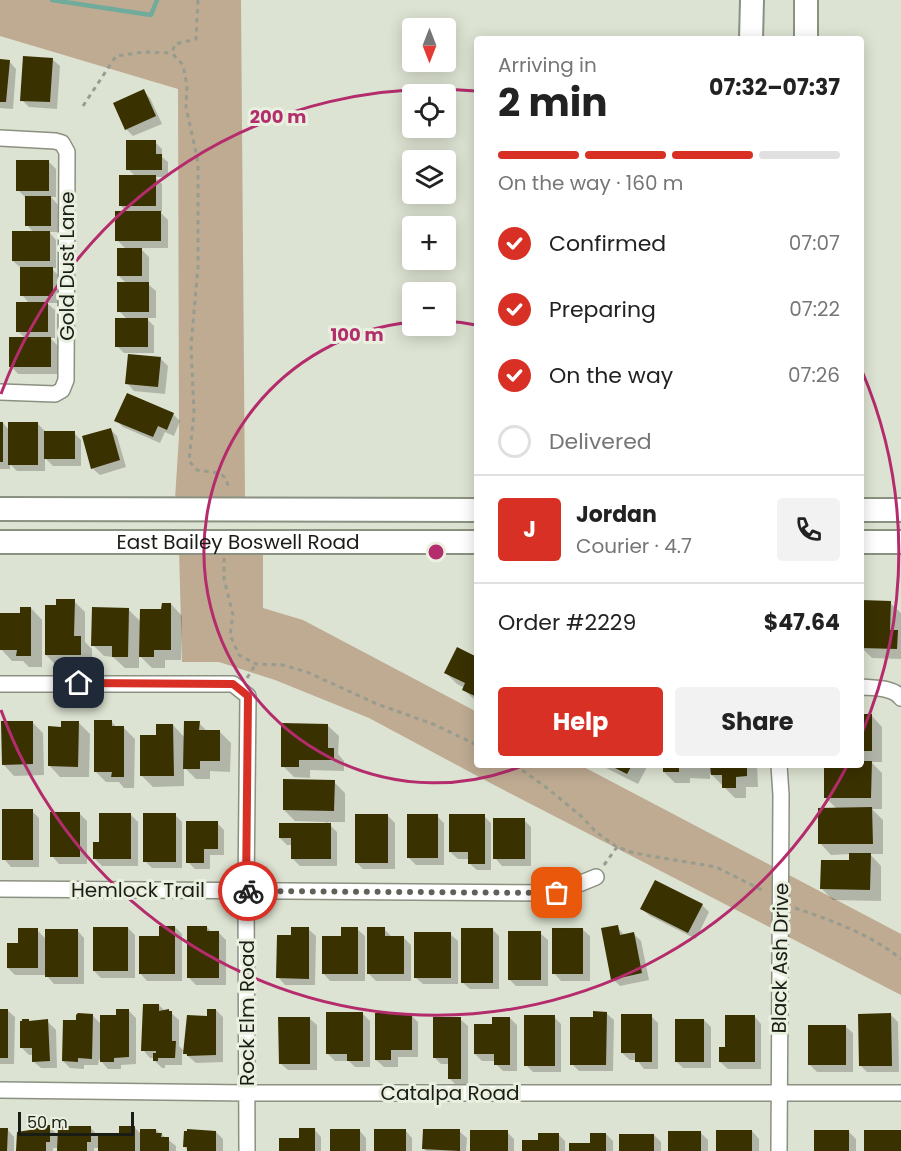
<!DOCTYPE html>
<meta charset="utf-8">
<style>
:root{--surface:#fff;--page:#f2f2f2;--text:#222;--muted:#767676;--line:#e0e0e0;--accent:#d93025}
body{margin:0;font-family:Poppins,sans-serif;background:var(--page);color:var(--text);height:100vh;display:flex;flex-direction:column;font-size:22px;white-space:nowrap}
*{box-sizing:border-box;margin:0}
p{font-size:20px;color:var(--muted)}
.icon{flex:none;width:33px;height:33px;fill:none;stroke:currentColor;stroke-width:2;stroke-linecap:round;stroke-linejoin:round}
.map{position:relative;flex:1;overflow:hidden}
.drawer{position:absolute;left:474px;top:36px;width:390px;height:732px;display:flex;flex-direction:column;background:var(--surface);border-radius:6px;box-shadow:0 3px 15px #0003}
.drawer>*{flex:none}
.needle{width:39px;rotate:180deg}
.fabs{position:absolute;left:402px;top:18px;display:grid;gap:12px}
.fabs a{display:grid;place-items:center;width:54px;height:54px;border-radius:6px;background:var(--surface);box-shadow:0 3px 15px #0003;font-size:30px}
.scale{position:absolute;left:18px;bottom:15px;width:116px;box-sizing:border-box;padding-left:6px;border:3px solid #1a1c16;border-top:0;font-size:16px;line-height:21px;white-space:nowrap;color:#1a1c16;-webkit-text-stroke:4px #eaf0df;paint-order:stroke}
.pin{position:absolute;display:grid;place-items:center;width:51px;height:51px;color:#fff;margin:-26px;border-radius:12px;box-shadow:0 3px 9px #0006}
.courier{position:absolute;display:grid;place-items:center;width:60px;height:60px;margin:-30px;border:4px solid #d93025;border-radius:50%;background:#fff;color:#222;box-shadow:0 2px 8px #0007}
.overview em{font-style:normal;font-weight:700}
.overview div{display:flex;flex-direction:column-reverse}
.overview{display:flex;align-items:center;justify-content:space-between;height:102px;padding:0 24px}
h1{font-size:39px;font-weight:700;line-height:45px}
.bar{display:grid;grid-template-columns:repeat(4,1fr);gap:9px 6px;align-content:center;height:72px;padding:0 24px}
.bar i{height:8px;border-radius:4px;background:var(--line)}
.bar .active{background:var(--accent)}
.bar p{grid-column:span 4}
.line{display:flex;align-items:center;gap:15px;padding:0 24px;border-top:2px solid var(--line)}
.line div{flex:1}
.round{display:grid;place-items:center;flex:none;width:63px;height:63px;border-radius:6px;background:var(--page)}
ol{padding:0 24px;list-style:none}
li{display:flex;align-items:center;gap:18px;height:66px}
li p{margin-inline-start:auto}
li .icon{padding:6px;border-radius:50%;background:var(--accent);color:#fff;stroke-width:4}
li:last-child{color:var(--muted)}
li i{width:33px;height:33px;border:3px solid var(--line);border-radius:50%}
.cta{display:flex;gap:12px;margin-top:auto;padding:12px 24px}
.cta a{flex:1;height:69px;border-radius:6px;background:var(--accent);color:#fff;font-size:24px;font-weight:700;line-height:69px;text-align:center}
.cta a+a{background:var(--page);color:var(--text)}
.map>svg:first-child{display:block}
</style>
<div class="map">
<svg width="901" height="1151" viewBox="0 0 901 1151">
<rect width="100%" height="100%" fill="#dde3d2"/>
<path fill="#bfab92" d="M0,0H241L245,497L175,499L179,436L178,89L0,36Z
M179,549L263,551V608L303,620L477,712V765H580L901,934V995L496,786L369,718L275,680L219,662H182Z"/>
<path fill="#0003" d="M52,59L60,66L57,109L29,107L22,100Z
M0,61H9L16,69L13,109L0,108Z
M143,91L150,98L162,124L133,136L126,129Z
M155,142L162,149V157L168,162V177H155L162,184V212H160L168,220V248H140L149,257V285L156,291V318H146L154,326V353H124L117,346L127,319L119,311L127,284L118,275L126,249L117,240L128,213L120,205L135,176L128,169Z
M48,161L56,169V197H51L58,205V232H49L56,240V268H51L59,276V303H47L55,310V338H50L58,346V374H18L11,366L25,338L18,331L29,303L22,295L21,268L13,261L34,233L27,225L25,197L18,190Z
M161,359L168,366L165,394L134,391L127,383Z
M173,414L180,421L174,436L165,432L160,443L123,427L116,420Z
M0,423H3L10,431L38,424L45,431L74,433L81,440V466H53L45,458V471H17L10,464V469H0Z
M110,429L117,436L126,467L100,475L92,468Z
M74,601L85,612V642L92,649V666H57L46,655L57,606Z
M890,603L901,613V659L872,658L861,647Z
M171,604L182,616L181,660H165V668H152L139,655V668H125L113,657L104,656L93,645L128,609L141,622Z
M31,608L42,620V667H29L23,661H12L1,649L21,615Z
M477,658V702L464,690L465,688L457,684L446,673Z
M861,715H871L882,727V762H871L882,773V809H872L883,820V854H870L881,866V901L833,900L822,889L850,862V854L831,855L820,843L837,809L825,797L826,765H861Z
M32,722L43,733L44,775L14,776L3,764Z
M112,722L117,728H124L135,739L134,788H124L119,782H106L95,771Z
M79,723L90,734L89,777H60L49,765L62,728Z
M199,723L208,732H220L231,743L230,772L210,771V779H196L184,767V786L153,787L142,776L158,737L173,725L185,738Z
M327,725L339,736L338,754L344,761V771L310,770V778L294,777L283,766Z
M600,765H648L638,784Z
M664,765H757L758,787H746V798H735L710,773V779L690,778V783H675L664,772Z
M334,782L345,793V822H327L337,832V866H300L293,859V845H287L280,838L326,825V822L295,821L284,810Z
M32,811L39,818V867H11L4,859Z
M80,814L87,821V864H59L52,856Z
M130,814L138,822V866H102L95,859Z
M175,815L182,822V868H152L145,861Z
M388,816L395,823V869H363L356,862Z
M437,816L444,823V865H416L409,858Z
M484,816L491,823V870H477L469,863V859H458L450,852Z
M524,820L531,827V866H502L495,858Z
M217,823L224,830V855H210V869H195L188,862Z
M702,905L709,912L696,939L650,916L642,909Z
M175,927L182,934V981H147L140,973L160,937Z
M207,927L212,933H219L226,940V985H196L188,977Z
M617,927L625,936L634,934L641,941L649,980L620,986L613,979Z
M128,928L135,935V978H101L94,971Z
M308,929L316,936L315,985H285L278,977L292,936Z
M357,929L365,936V981H330L323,973Z
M384,929L392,937H403L411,945V981H376L369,974Z
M492,929L499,936V989H470L462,982Z
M582,929L590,936V981H561L554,973Z
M37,930L46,939L77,930L84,938V984H54L46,975H15L8,968L19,944Z
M540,933L548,940V986H516L509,979Z
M450,934L458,941V984H423L415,977Z
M159,1005L165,1011H169L179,1020V1046L185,1052L208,1017L216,1010L223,1017V1062L196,1063L182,1051V1065H165V1068H162L155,1061V1058H150L143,1050Z
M0,1009L7,1010L15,1017L14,1064H0Z
M129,1011L136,1018V1064L121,1065V1069H108L99,1059L98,1065H84V1069L70,1068L63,1061L78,1022L92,1015L101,1024Z
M362,1013L370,1021V1067H355L349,1061H335L328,1054Z
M606,1013L614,1020L613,1071H579L572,1064L595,1019Z
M411,1015L418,1022V1057H398V1067H384L376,1060Z
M891,1015L898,1022L899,1072H867L860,1065Z
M651,1016L658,1023V1069H644L637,1060H630L622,1053Z
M754,1016L761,1024V1069H728L720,1062Z
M554,1017L561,1024V1072H533L526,1065Z
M309,1018L317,1025V1070H288L280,1063Z
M510,1018L517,1025V1071H503L496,1064V1061H482L475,1054L494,1025Z
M460,1019L468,1026V1085H456L449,1078V1064H441L434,1057Z
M704,1020L711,1027V1068H683L676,1061Z
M47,1021L56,1030L57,1068H41L33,1061V1055H29L22,1048L30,1023Z
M845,1026L853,1033V1072H817L810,1065Z
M49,1127L59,1136L90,1127L98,1136L120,1138L134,1127L142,1135L156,1130L176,1146V1151H99V1148H94V1151H59V1148H53V1151H18Z
M0,1129H7L14,1137V1151H0Z
M314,1129L321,1137V1151H280Z
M359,1130L366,1138V1151H331Z
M405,1130L412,1138V1151H375Z
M459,1131L467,1138L466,1151H426L424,1149Z
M752,1131L759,1139V1151H717Z
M216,1132L223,1139V1151H188L185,1147Z
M507,1132L514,1139V1151H472Z
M700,1132L708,1140V1151H670Z
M849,1132L856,1139V1151H815Z
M558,1134L565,1141V1151H524Z
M606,1134L613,1141V1151H571L591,1145Z
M654,1135L661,1142V1151H621Z"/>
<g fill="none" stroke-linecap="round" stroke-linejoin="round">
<path stroke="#70ab9b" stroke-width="4.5" d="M52,0L151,15L157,0"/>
</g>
<path fill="#3a3100" d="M23,56L53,58L50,102L20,101Z
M0,59L10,60L6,102H0Z
M144,89L156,116L125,130L113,103Z
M126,140H156V154H162V170H126Z
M16,160H49V191H16Z
M119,175H156V206H119Z
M25,196H51V226H25Z
M115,211H161V241H115Z
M12,231H50V261H12Z
M117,248H142V276H117Z
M20,267H53V296H20Z
M117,282H149V312H117Z
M16,302H48V332H16Z
M115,318H148V347H115Z
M9,337H51V367H9Z
M128,354L161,357L158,387L125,384Z
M127,393L174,413L167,430L158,426L153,437L114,421Z
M0,422H3V462H0Z
M8,422H38V465H8Z
M111,428L120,460L91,469L82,436Z
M44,431H75V459H44Z
M56,599H75L74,636H81V655H45V605H56Z
M861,600L891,601L890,630H898L897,649L861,648Z
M162,603H171V650H154V657H139L140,609H161Z
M20,607H31V656H16L17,650H0V613H20Z
M92,607L129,608L128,657H112V646H91Z
M457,647L477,657V697L462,690L465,683L444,673Z
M861,714H872V751H861Z
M94,720H112V726H124V777H111L112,772H94Z
M1,721H33V764L2,765Z
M61,721H79L78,767L48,766V726L61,727Z
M184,721H200L199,730H220V761H200V769H183Z
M281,723L328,724V748H334V760H299V767H281Z
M156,724H173L174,776H140V735H156Z
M861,761H872L871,798H824V765H861Z
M609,765H632L627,774Z
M663,765H700V768H679V772H663Z
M710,765H747V776L736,777V788H722V775H711Z
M283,779L335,780L334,811L283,810Z
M872,807L873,844H818V808Z
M2,809H33V860H2Z
M50,812H80V857H50Z
M99,813H131V859H93V842H99Z
M143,813H176V862H143Z
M355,814H388V863H355Z
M407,814H438V858H407Z
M449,814H485V864H468V852H449Z
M493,818H525V859H493Z
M186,821H218V849H204V863H186Z
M279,823H331V859H291V838H279Z
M849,853H871L870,890L820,889L821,860H849Z
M655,880L703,904L688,933L640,909Z
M618,925L620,935L634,932L642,973L611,980L601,928Z
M159,926H175V974H139V936H159Z
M187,926H207V931H219V978H187Z
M93,927H128V971H93Z
M291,927H309V979L276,978L277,935H291Z
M341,927H358V974H322V936H341Z
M367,927H385V936H404V974H367Z
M18,928H38V968H7V943H18Z
M461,928H493V983H461Z
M552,928H583V974H552Z
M45,929H78V977H45Z
M508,931H541V980H508Z
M414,932H451V978H414Z
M143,1004H159V1011L169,1009V1011H172V1041H176L175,1058H158V1061H153V1053H156V1051H141Z
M0,1009H8V1058H0Z
M116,1009H129V1057L114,1058V1062H100V1015H116Z
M207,1009H216V1055L187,1056V1054H183L187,1015L207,1016Z
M593,1011L607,1012L606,1065H570V1017H593Z
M326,1012H363V1061H347V1054H326Z
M78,1013L93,1014L92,1059L78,1058V1062L62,1061L63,1020H76V1015Z
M375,1013H412V1050H391V1060H375Z
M891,1013L892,1066H859L858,1014Z
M621,1014H652V1062H635V1053H621Z
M524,1015H555V1066H524Z
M725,1015H755V1062H719V1047H725Z
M278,1017H310V1064H279Z
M433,1017H461V1079H448V1058H433Z
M492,1017H510V1065H494V1054H474V1024H492Z
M22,1019H29V1021L48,1019L50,1061L32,1062V1048H20V1021H22Z
M675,1019H704V1062H675Z
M808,1025H846V1065H808Z
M30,1125H50V1142H46V1151H16L17,1132L30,1130Z
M66,1126H91V1142H87V1151H57L58,1127Z
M119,1126H135V1151H98V1134L119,1136Z
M0,1128H8L7,1151H0Z
M299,1128H315V1151H279V1138H299Z
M140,1129H156V1133H162L161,1137H169V1151H140Z
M187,1129L216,1131V1151H187V1147H183L184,1131H187Z
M330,1129H360V1151H330Z
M374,1129H406V1151H374Z
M423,1129H460V1151L422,1149Z
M470,1130H508V1151H470Z
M716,1130H752V1151H716Z
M814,1130H849V1151H814Z
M864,1130H901V1151H864Z
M668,1131H701V1151H668Z
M538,1133H559V1151H522V1140H538Z
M590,1133H606V1151H569V1143H590Z
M619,1134H654V1151H619Z"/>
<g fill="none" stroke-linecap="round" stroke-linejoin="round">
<g stroke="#8b9181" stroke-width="18">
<path id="street" d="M0,138L55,141L62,143L67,152L66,380L62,390L55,394L0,392
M0,684H233L248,696L246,891L247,1151
M861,687C874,688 893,687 901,698
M0,889L557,893L596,877
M0,1090L247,1093H901
M779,1151L781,795L779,765"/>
</g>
<g stroke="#8b9181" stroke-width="26">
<g id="secondary">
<path d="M751,39L752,0"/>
<path d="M806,39V0"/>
<path d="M0,509L477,510"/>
<path d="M861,510H901"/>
<path id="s1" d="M0,542H477"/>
<path d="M861,542H901"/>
</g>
</g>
<path stroke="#979c8e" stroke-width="3" stroke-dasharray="4.5 4.5" stroke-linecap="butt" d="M198,0L196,39L175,44L172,53L183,65L187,86L186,107L198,162V267L191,345L194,413L189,461L197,470L219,473L226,478L229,490
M83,106L116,56L144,52L172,53
M224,558V579L233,615L230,635L239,655L256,664L283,665L307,672L377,704L433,724L477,745
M247,678L256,664
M515,765L547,788L581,816L596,832L617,847L634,853L716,867L766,892
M604,865L617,847
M795,908C833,921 870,934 901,959"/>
<use href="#street" stroke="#fff" stroke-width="15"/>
<use href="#secondary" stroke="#fff" stroke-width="22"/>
</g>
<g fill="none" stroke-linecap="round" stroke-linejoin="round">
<path stroke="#5e6258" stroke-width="6" stroke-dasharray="0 10.8" d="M248,891L557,893"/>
<path stroke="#d93025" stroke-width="8" d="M79,683L233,684L248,696L246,891H248"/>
</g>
<g fill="none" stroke="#b42c6c" stroke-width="3">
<path d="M524 765A231 231 0 1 1 412 322M446 321A231 231 0 0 1 476 325"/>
<path d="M847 766A463 463 0 0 1 1 710M1 394A463 463 0 0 1 476 91M862 371A463 463 0 0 1 862 733"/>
</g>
<g text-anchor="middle" stroke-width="6" stroke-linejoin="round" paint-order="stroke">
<g font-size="20" fill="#1a1c16" stroke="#eaf0df">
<text transform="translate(67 266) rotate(-90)" y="7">Gold Dust Lane</text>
<text dy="7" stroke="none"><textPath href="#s1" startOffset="238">East Bailey Boswell Road</textPath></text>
<text x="138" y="897">Hemlock Trail</text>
<text transform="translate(780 958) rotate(-89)" y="7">Black Ash Drive</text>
<text transform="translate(247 1013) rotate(-90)" y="7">Rock Elm Road</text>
<text x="450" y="1100">Catalpa Road</text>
</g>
</g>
<circle cx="436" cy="552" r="9" fill="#b42c6c" stroke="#eaf0df" stroke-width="3"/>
<g font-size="18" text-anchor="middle" font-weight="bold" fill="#b42c6c" stroke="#eaf0df" stroke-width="6" stroke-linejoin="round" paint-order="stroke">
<text x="278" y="123">200 m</text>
<text x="357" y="341">100 m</text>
</g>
</svg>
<div class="fabs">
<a><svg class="needle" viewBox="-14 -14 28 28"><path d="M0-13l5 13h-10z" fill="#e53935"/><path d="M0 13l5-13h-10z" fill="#767676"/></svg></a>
<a><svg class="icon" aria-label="locate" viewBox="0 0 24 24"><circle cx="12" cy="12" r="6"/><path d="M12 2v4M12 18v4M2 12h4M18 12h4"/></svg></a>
<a><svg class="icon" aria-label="layers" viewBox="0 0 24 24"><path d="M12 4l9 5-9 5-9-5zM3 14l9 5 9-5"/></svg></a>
<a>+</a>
<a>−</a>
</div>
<div class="scale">50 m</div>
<div class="pin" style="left:557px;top:893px;background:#ea580c"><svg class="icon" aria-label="bag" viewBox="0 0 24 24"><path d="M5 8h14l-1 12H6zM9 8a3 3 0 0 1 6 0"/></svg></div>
<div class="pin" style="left:79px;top:683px;background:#1f2937"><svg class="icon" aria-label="home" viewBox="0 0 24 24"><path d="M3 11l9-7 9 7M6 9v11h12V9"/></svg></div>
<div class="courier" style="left:248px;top:891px"><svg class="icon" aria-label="bike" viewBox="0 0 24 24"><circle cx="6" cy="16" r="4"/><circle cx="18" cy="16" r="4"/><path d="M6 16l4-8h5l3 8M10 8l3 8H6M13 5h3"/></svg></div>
<section class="drawer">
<div class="overview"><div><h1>2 min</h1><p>Arriving in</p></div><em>07:32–07:37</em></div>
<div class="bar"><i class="active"></i><i class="active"></i><i class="active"></i><i></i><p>On the way · 160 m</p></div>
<ol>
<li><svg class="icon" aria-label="check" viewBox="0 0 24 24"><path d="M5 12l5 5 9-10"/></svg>Confirmed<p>07:07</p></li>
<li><svg class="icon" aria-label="check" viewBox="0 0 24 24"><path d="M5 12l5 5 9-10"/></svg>Preparing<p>07:22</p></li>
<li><svg class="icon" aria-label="check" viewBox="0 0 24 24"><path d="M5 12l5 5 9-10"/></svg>On the way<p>07:26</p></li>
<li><i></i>Delivered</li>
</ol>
<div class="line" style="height:108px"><b class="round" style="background:var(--accent);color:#fff">J</b><div><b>Jordan</b><p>Courier · 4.7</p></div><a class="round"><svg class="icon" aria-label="phone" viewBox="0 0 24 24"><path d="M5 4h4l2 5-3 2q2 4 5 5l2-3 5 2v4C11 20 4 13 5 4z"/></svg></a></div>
<div class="line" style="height:78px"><div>Order #2229</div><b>$47.64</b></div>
<div class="cta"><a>Help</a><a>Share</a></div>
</section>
</div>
